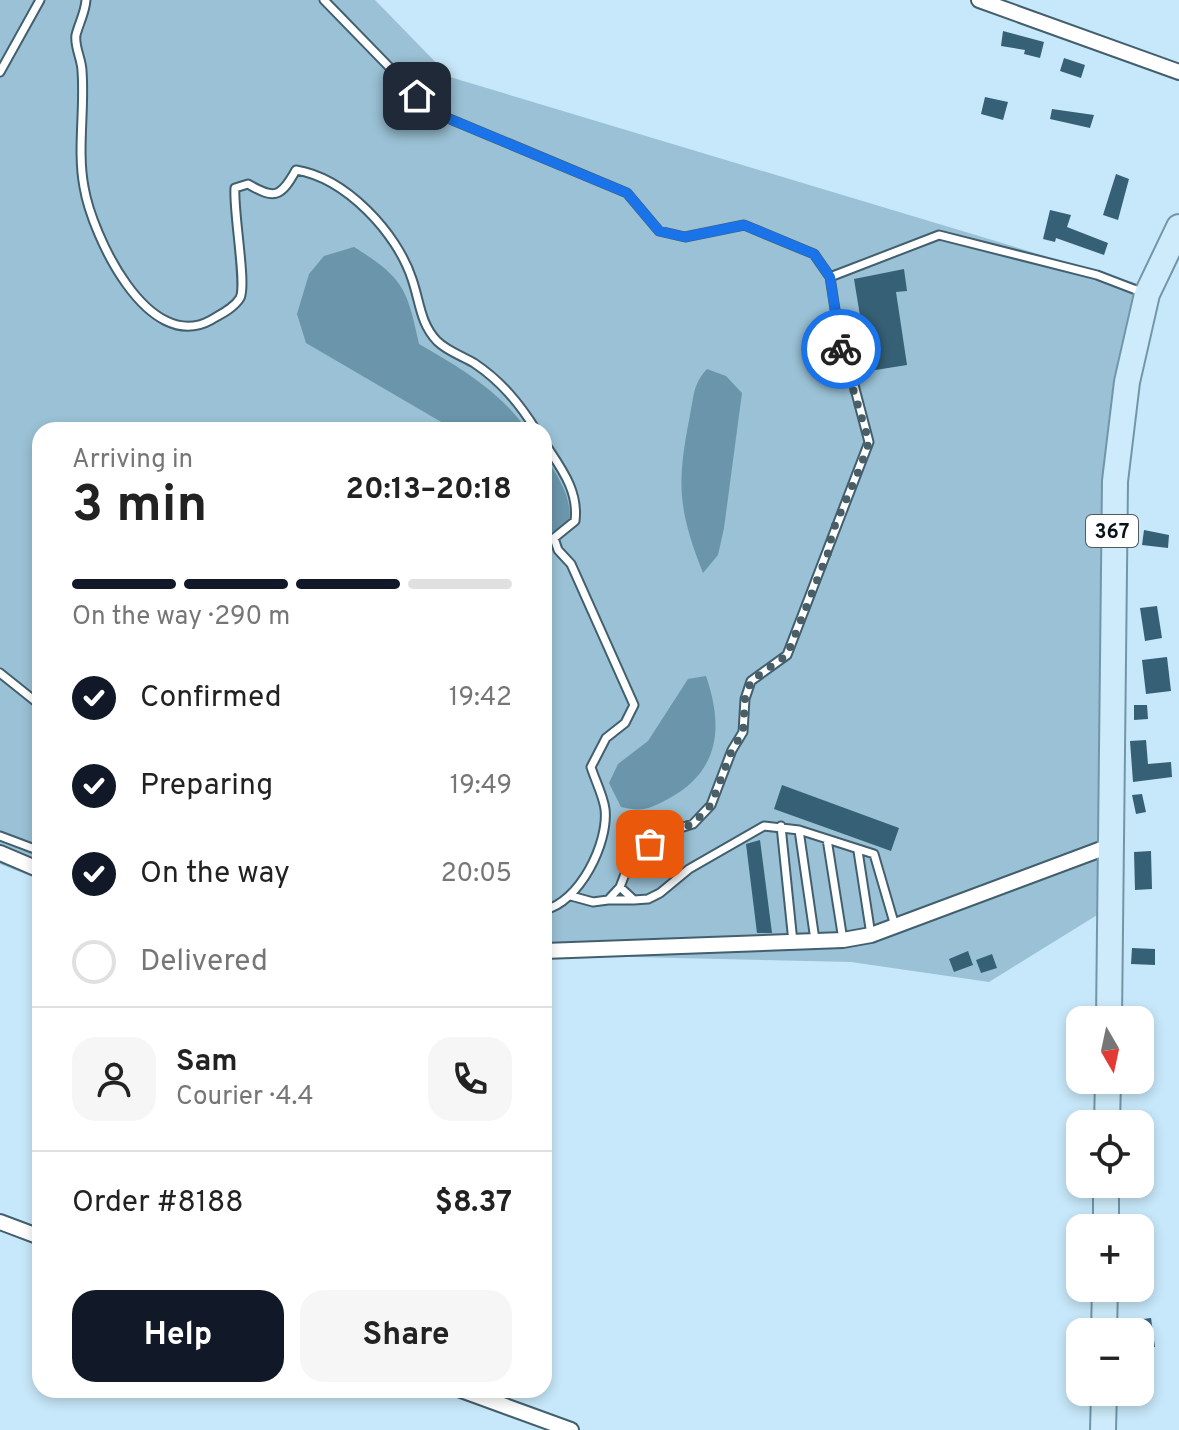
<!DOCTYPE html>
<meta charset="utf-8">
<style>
:root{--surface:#fff;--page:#f6f6f6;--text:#222;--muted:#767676;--line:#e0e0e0;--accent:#111827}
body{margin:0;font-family:Overpass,sans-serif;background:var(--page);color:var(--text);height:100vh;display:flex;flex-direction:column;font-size:30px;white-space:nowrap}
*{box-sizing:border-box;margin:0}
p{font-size:26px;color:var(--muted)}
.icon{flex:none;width:44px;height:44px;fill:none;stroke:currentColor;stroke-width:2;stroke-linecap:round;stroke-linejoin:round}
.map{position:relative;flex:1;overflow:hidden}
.details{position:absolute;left:32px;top:422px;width:520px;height:976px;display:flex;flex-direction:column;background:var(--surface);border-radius:24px;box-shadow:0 4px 12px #0003}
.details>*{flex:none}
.needle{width:52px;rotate:171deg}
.fabs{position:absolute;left:1066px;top:1006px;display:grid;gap:16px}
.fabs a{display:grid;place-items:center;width:88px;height:88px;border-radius:16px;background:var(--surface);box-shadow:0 4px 12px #0003;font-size:40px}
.pin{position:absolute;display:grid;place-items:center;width:68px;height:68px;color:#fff;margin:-34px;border-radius:16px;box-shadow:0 4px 12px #0006}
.courier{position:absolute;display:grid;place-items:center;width:80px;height:80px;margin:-40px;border:6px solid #1a73e8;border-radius:50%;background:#fff;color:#222;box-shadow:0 2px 10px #0007}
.overview em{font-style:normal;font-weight:700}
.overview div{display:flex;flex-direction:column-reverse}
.overview{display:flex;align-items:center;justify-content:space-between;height:136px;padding:0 40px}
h1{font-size:52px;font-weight:700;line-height:60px}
.bar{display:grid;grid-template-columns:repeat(4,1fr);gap:12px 8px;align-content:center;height:96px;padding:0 40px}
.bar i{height:10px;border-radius:6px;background:var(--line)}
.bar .active{background:var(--accent)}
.bar p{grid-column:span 4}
.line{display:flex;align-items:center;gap:20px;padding:0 40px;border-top:2px solid var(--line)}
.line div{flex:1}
.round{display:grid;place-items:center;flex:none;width:84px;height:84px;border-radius:24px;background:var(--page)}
ol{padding:0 40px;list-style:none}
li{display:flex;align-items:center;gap:24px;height:88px}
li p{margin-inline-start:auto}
li .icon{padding:8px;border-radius:50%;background:var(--accent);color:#fff;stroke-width:4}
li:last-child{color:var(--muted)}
li i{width:44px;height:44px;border:4px solid var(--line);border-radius:50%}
.cta{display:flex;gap:16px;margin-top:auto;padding:16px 40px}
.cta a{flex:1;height:92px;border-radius:24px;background:var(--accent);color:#fff;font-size:32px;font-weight:700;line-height:92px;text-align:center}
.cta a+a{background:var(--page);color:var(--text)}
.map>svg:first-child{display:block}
</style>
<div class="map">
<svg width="1179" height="1430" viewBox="0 0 1179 1430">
<rect width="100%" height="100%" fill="#c7e8fa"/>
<path fill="#9ac1d5" d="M0,0H375L450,77L1145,286L1116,441L1102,912L989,982L851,962L544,955V430H40V880L0,864Z"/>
<path fill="#6a95ab" d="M354,247C404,278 407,289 419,344C459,367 500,391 527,430H455L306,343L297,314L309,274L324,256Z
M707,369L726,376L742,393L724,528L718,555L703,573C677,507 677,482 690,415C694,396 693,384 707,369Z
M544,455C560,479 575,501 568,530L549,532L544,526Z
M706,676C724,728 719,772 668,799C649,809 642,812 621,807L609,783L618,764L648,741L688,679Z"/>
<path fill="#366075" d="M1003,31L1044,42L1040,58L1024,54L1025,50L1001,46Z
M1064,58L1085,65L1081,78L1060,71Z
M985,97L1008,102L1003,120L981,114Z
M1052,109L1094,115L1090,128L1050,119Z
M1116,174L1129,179L1118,220L1103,215Z
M1050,210L1071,215L1067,227L1108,243L1104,255L1056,238L1055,242L1043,239Z
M904,269L907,291L896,292L907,365L869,371L854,279Z
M1144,530L1169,535L1168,548L1142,545Z
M1157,606L1162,638L1145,641L1140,608Z
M1167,657L1171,691L1146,694L1142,660Z
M1134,705H1147L1148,719L1134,720Z
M1146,740L1148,764L1171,762L1172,777L1133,782L1130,741Z
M782,785L899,828L891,851L774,809Z
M1142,794L1146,812L1136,814L1132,795Z
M760,840L772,933H757L746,844Z
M1151,851L1152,889L1135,890L1134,852Z
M1132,948L1155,949V965L1131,964Z
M968,951L973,965L954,972L949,959Z
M992,954L997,968L981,973L976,960Z
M1151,1318L1155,1347L1142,1349L1135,1320Z"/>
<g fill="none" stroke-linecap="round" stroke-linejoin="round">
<g stroke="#425f6e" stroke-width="11">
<path id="service" d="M86,0C85,13 79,23 76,35C74,46 82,60 82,71C85,109 77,150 84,187C92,235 148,355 211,320C221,314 234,308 240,298C247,285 233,211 235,188L248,184C275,200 281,197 296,170C346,178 397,233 412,279C420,302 420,323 437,341C447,351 462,356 474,363C501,381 519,403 536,430
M324,0L433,112L627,193L659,231L685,237L744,225L814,254L830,277L843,361L854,385L869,442L787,655L751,681L745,699L743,732L732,750L711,805L693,824L667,832L632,856L620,887L608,900L593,902L571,896
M0,72L40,0
M830,277L939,235L1097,275L1144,293
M544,442C560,467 579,490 575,521L554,538L558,550L571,564L634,705L625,723L606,738L591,767C595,780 603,795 605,809C609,843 579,903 544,910
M0,673L40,705
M781,826L793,942
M799,830L815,940
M0,836L40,851
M827,839L843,940
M858,851L871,935
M608,900H634L620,887
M634,900L648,899L660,893L689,869L764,826L799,830L874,854L895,926"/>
</g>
<g stroke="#425f6e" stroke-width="18">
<path id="minor" d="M979,0L1179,72
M0,853L40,870
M544,951L843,940L871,935L1112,845
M0,1222L40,1237
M461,1390L571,1430"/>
</g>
<g stroke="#7296a8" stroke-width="28">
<path id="primary" d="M1109,1020L1115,481L1127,382L1147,294L1179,227
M1107,1124L1108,1080
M1106,1228V1184
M1104,1332L1105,1288
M1103,1430L1104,1392"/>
</g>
<use href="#service" stroke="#fff" stroke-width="7"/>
<use href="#minor" stroke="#fff" stroke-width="14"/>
<use href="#primary" stroke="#cdebfa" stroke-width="24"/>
</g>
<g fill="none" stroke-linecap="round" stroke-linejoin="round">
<path stroke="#4a5e67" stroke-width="8" stroke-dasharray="0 14.4" d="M650,844L667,832L693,824L711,805L732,750L743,732L745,699L751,681L787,655L828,553L833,530L860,468L869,442L841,349"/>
<path stroke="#1a73e8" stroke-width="10" d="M417,96L433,112L627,193L659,231L685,237L744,225L814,254L830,277L841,349"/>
</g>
<g text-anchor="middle" stroke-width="8" stroke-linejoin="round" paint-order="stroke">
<rect fill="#fff" stroke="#515a5d" stroke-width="2" x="1086" y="515" width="52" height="32" rx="6"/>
<g font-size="20" font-weight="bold" fill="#071318">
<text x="1112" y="538">367</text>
</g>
</g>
</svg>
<div class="fabs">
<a><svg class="needle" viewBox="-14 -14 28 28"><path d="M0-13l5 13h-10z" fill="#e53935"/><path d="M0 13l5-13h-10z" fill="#767676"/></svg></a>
<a><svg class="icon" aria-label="locate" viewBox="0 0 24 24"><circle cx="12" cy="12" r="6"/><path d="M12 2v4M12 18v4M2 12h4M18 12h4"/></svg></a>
<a>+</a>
<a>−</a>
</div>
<div class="pin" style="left:650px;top:844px;background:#ea580c"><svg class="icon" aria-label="bag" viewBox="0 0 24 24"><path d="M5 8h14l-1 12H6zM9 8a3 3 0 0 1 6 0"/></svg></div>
<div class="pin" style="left:417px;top:96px;background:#1f2937"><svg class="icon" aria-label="home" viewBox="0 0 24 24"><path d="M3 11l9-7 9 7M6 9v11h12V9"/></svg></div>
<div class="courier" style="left:841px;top:349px"><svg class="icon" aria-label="bike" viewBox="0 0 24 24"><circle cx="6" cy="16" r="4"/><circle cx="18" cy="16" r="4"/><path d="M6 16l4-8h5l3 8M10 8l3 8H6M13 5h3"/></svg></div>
<section class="details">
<div class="overview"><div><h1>3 min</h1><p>Arriving in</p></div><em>20:13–20:18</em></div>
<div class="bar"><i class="active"></i><i class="active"></i><i class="active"></i><i></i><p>On the way · 290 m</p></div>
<ol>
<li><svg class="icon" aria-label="check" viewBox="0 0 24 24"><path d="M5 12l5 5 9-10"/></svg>Confirmed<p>19:42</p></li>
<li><svg class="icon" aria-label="check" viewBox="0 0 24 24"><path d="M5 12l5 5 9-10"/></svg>Preparing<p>19:49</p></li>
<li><svg class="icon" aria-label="check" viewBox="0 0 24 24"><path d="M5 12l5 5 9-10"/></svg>On the way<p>20:05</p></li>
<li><i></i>Delivered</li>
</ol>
<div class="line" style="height:144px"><a class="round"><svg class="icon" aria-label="person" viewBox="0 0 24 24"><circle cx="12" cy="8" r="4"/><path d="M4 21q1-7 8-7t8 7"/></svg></a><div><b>Sam</b><p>Courier · 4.4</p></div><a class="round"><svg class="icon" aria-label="phone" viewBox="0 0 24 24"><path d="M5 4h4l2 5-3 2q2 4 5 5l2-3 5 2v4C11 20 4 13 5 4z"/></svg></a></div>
<div class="line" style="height:104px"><div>Order #8188</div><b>$8.37</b></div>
<div class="cta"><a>Help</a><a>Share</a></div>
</section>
</div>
